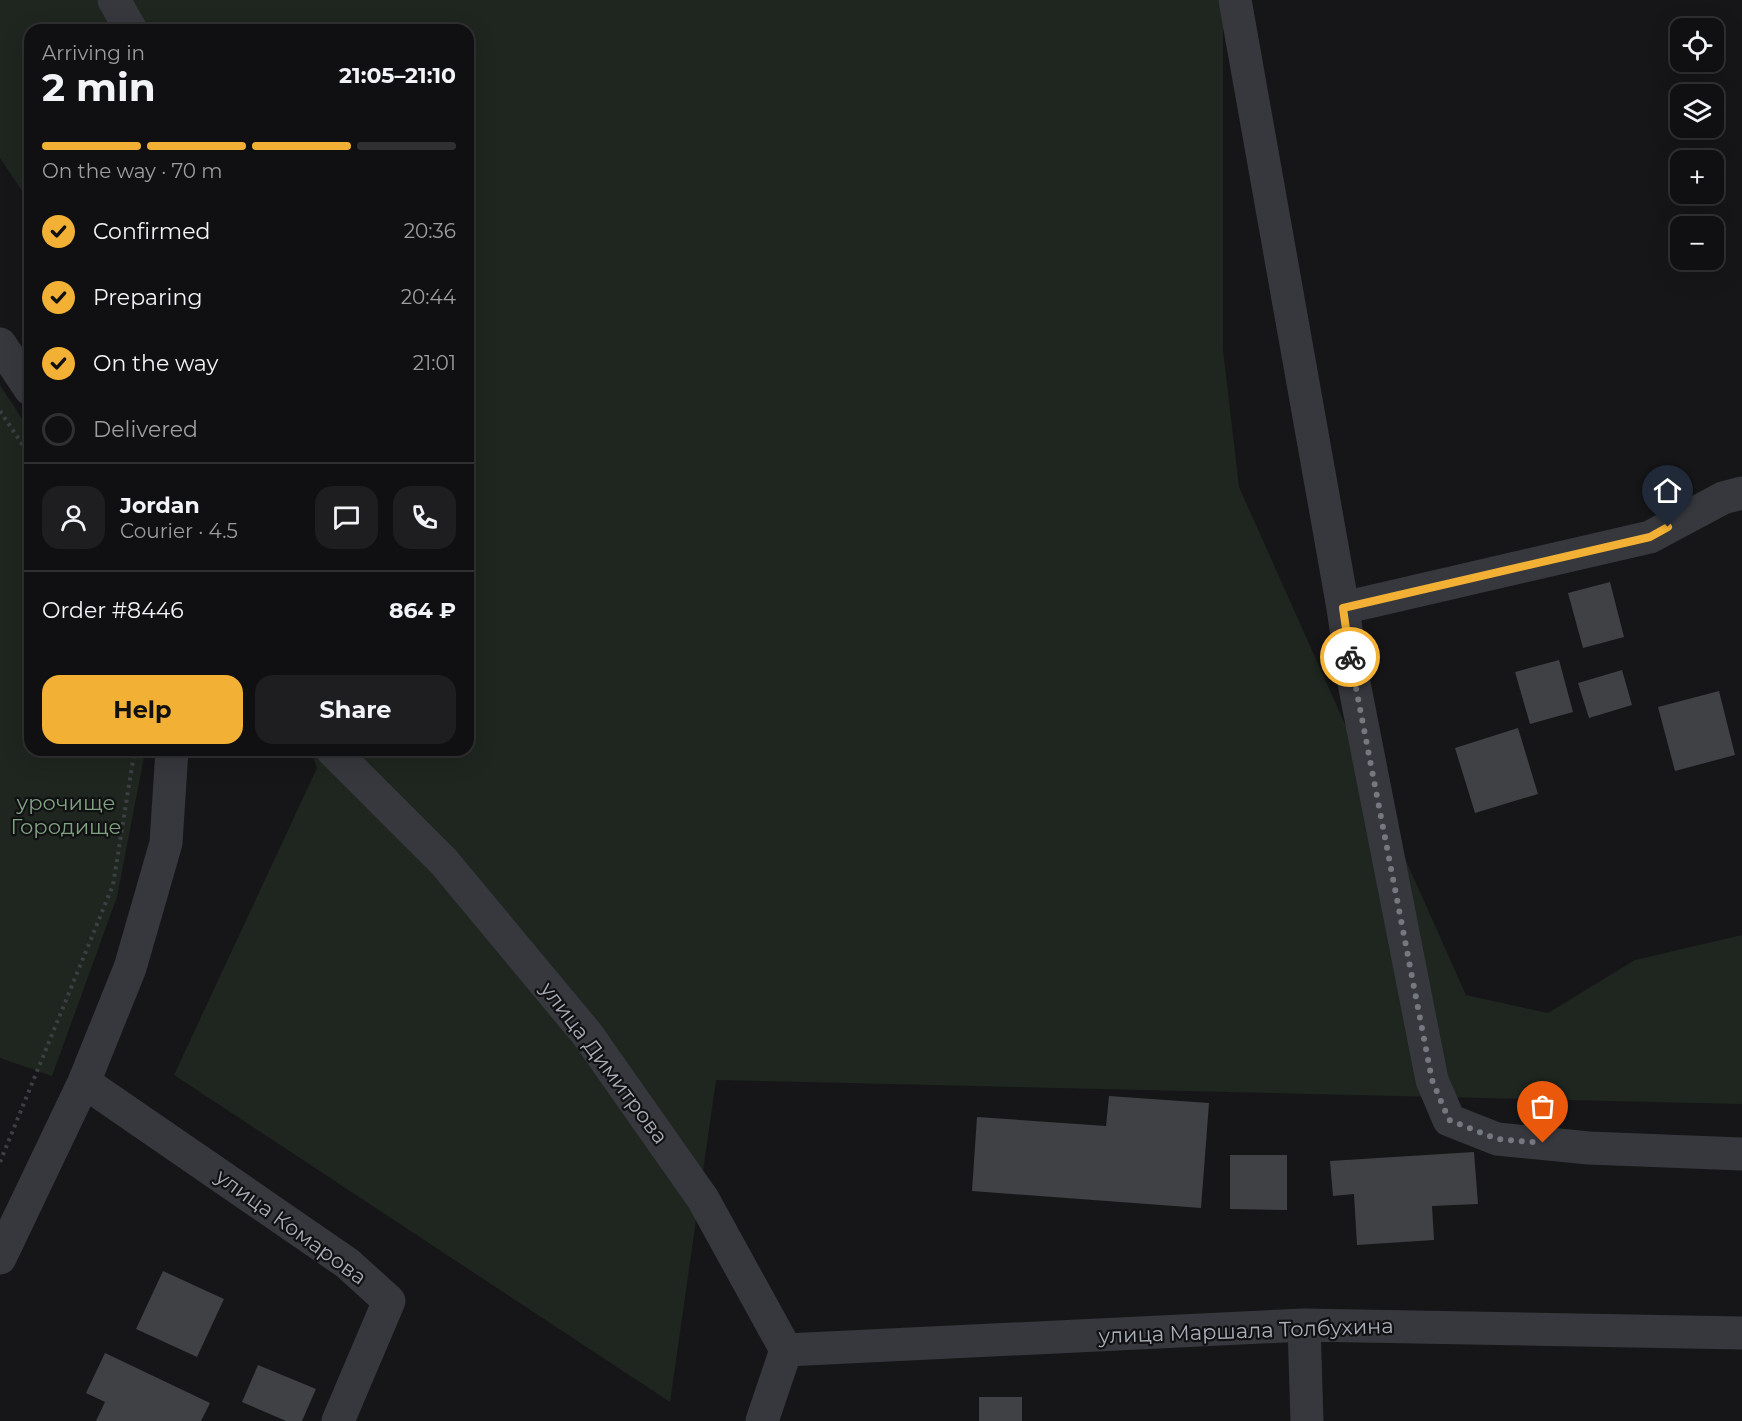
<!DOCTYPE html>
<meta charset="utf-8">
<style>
:root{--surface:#101012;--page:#1e1e20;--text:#f1f3f6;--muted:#9c9d9f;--line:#303032;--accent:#f2b134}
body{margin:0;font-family:Montserrat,sans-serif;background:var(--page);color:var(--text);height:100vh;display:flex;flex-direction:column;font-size:22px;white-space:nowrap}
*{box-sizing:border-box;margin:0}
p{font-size:20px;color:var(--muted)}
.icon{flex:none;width:33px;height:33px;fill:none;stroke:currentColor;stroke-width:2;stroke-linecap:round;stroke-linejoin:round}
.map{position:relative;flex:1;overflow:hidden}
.sheet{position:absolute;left:24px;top:24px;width:450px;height:732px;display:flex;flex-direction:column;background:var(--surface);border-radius:18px;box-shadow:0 6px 24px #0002,0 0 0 2px var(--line)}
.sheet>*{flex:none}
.tools{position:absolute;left:1670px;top:18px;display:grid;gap:12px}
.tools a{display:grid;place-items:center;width:54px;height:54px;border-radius:12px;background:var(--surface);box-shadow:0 6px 24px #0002,0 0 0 2px var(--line);font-size:30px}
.pin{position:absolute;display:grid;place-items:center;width:51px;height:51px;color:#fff;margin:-62px -26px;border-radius:50% 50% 50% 0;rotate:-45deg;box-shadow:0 0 6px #0007}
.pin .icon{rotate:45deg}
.courier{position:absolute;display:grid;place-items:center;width:60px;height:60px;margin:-30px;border:4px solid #f2b134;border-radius:50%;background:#fff;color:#222;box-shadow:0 2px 8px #0007}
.summary em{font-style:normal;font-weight:700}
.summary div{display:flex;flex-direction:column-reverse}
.summary{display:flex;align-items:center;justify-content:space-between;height:102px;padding:0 18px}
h1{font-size:39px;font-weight:700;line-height:45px}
.bar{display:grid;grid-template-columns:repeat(4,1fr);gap:9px 6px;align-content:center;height:72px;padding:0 18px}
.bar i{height:8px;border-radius:4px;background:var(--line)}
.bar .selected{background:var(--accent)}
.bar p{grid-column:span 4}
.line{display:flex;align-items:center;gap:15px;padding:0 18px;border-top:2px solid var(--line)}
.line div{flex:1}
.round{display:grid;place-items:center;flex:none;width:63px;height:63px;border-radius:18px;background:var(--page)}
ol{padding:0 18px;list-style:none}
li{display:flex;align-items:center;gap:18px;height:66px}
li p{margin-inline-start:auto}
li .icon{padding:6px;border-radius:50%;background:var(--accent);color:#111;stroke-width:4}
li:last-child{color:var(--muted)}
li i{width:33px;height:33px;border:3px solid var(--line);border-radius:50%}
.primary-button{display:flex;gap:12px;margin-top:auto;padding:12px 18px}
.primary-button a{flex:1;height:69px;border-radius:18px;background:var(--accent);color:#111;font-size:24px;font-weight:700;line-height:69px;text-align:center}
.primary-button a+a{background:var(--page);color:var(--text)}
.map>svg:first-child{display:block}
</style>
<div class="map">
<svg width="1742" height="1421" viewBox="0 0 1742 1421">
<rect width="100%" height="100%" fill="#161618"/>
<path fill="#1e261f" d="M0,0H1223V350L1239,487L1466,995L1548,1013L1635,960L1742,935V1104L716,1080L670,1402L174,1075L317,768L311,750H468V30H30V203L0,158Z
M0,385L30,431V750H145V752L117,897L52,1076L0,1058Z"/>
<path fill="#404145" d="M1610,582L1624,637L1583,648L1568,593Z
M1559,660L1573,712L1530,724L1515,672Z
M1622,670L1632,705L1589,718L1578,683Z
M1719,691L1735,755L1675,771L1658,707Z
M1518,728L1538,794L1475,813L1455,748Z
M1109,1096L1209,1103L1201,1208L972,1191L977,1117L1106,1126Z
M1474,1152L1478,1204L1432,1206L1434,1240L1357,1245L1354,1194L1333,1196L1330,1161Z
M1230,1155H1287V1210L1230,1209Z
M163,1271L224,1299L197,1357L136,1329Z
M105,1353L210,1403L201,1421H96L105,1402L86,1393Z
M258,1365L316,1389L302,1421H286L242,1402Z
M979,1397H1022V1421H979Z"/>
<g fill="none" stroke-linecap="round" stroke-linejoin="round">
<path stroke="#3d3f44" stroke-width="4" stroke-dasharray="3 4.5" stroke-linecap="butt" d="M0,411L30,456
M0,1162L113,885L134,754"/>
<path stroke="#37383d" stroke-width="33" d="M114,0L131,30
M1235,0L1343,608L1353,678L1432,1080L1449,1120L1497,1139L1589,1148L1742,1154
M0,344L30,389
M1343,608L1650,537L1723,498L1742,493
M332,750L444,862L587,1034L703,1199L786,1350L762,1421
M84,1082L347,1263L389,1301L338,1421
M0,1258L84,1082L130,968L166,843L172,750
M1304,1325L1307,1421
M786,1350L1304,1325L1742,1333"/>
</g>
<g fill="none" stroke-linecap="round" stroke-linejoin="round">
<path stroke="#757880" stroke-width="6" stroke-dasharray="0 10.8" d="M1350,657L1432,1080L1449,1120L1497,1139L1543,1143"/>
<path stroke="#f2b134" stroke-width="8" d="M1350,657L1343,608L1650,537L1668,527"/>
</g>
<g text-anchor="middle" stroke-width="4.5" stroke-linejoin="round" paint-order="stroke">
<g font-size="21" fill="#7fa381" stroke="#111113">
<text x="66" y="810">урочище<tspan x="66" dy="24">Городище</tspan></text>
</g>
<g font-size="21" fill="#a8adb8" stroke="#111113">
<text transform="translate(604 1063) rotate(53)" y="7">улица Димитрова</text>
<text transform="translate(291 1227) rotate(36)" y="7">улица Комарова</text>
<text transform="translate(1246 1331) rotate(-2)" y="7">улица Маршала Толбухина</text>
</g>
</g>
</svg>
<div class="tools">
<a><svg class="icon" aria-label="locate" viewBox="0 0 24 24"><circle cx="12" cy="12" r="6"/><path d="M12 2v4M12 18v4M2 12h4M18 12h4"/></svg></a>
<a><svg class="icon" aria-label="layers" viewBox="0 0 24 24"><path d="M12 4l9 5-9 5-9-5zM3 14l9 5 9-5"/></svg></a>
<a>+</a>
<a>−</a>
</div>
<div class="pin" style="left:1543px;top:1143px;background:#ea580c"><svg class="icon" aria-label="bag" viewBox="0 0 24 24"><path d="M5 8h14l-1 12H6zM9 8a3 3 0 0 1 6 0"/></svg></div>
<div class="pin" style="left:1668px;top:527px;background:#1f2937"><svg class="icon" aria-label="home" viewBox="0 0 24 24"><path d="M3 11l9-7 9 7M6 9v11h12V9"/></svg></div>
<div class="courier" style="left:1350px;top:657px"><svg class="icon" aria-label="bike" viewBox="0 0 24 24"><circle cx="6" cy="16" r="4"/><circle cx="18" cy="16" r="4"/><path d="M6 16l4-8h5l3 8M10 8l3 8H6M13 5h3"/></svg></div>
<section class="sheet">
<div class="summary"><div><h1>2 min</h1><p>Arriving in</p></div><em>21:05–21:10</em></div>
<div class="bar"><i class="selected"></i><i class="selected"></i><i class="selected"></i><i></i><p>On the way · 70 m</p></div>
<ol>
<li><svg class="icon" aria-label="check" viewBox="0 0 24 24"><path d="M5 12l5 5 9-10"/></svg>Confirmed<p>20:36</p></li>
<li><svg class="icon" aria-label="check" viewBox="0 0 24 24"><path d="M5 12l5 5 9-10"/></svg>Preparing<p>20:44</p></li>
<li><svg class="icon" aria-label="check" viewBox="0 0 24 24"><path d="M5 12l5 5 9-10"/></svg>On the way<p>21:01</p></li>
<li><i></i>Delivered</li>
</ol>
<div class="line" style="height:108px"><a class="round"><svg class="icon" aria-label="person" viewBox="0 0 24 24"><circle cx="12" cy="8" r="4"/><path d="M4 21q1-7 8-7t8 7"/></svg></a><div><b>Jordan</b><p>Courier · 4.5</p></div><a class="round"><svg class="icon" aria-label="chat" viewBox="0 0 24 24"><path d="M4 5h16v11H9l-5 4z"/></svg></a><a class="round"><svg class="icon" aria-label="phone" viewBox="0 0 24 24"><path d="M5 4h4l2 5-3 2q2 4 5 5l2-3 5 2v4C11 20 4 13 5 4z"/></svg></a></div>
<div class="line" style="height:78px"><div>Order #8446</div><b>864 ₽</b></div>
<div class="primary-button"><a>Help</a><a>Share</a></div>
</section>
</div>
